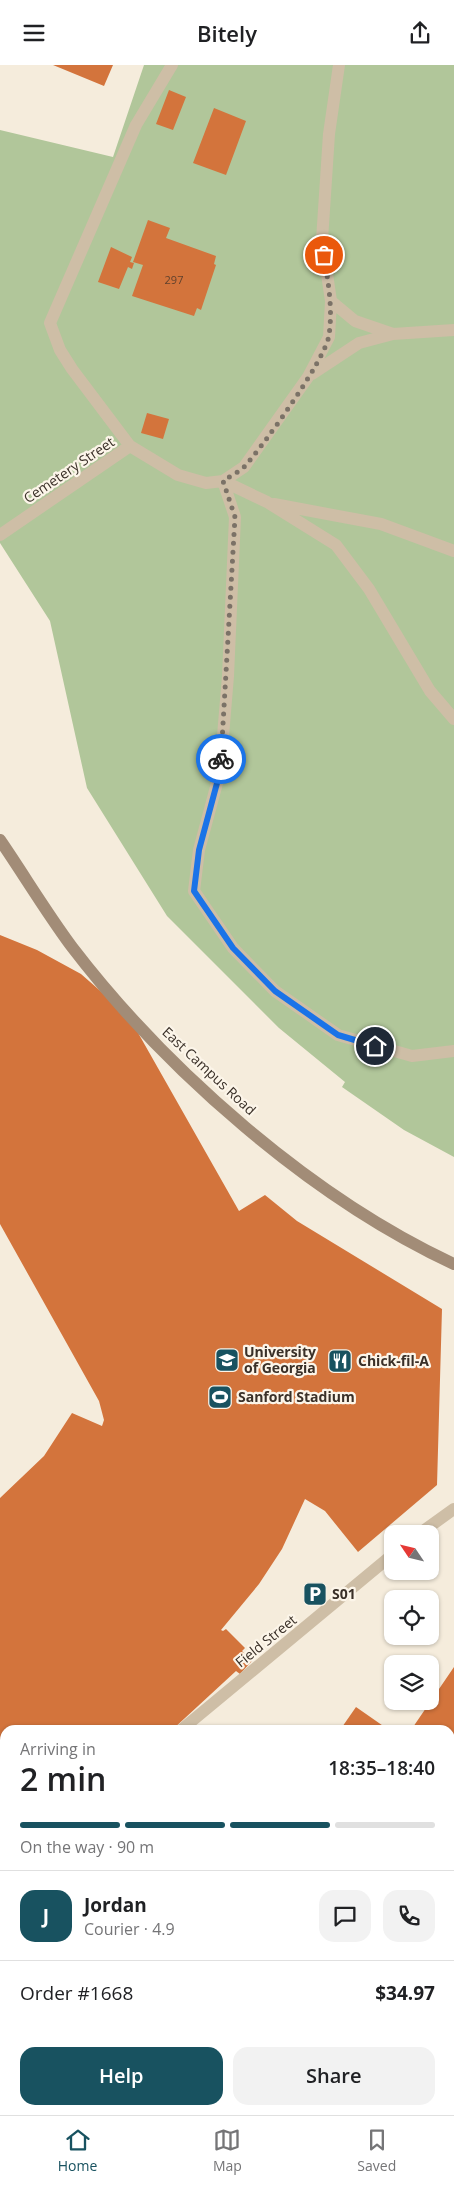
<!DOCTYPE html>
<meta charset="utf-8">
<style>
:root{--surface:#fff;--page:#f2f2f2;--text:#202124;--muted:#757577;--line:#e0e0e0;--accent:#185260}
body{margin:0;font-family:"Open Sans",sans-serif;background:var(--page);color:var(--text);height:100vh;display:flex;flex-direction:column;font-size:19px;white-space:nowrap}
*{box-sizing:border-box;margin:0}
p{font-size:16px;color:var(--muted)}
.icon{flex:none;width:28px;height:28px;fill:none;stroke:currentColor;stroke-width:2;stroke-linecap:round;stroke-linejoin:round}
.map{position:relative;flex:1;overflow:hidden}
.sheet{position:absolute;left:0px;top:1660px;width:455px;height:390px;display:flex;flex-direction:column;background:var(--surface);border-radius:15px 15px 0 0;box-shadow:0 1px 4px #0004}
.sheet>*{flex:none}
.needle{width:32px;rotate:305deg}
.controls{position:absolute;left:384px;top:1460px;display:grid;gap:10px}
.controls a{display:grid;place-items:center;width:55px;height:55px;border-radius:10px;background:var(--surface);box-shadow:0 1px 4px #0004;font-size:25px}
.pin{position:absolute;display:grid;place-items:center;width:42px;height:42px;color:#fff;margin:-21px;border:2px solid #fff;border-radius:50%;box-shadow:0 1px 5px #0007}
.courier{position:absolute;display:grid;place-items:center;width:50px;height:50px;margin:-25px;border:4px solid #1a73e8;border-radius:50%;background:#fff;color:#222;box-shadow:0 1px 6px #0007}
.overview em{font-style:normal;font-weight:600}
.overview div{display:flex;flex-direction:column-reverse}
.overview{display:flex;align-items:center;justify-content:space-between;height:85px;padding:0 20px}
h1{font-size:32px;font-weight:600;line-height:38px}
.bar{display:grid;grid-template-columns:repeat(4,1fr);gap:8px 5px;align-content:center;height:60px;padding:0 20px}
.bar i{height:6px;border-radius:4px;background:var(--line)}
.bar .selected{background:var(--accent)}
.bar p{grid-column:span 4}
.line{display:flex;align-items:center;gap:12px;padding:0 20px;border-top:1px solid var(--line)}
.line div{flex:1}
.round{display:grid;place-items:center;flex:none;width:52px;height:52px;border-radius:15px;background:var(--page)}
.primary-button{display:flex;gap:10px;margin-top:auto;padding:10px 20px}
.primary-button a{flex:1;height:58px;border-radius:15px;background:var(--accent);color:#fff;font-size:20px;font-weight:600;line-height:58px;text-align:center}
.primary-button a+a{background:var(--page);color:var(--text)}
header{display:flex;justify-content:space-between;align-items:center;height:65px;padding:0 20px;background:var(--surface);font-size:22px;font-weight:600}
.dock{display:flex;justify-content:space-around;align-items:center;height:70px;border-top:1px solid var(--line);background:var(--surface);font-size:14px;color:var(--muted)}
.dock a{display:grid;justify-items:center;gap:2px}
.dock .selected{color:var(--accent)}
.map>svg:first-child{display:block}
</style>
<header><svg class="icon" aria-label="menu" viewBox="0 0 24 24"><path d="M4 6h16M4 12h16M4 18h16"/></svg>Bitely<svg class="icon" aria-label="share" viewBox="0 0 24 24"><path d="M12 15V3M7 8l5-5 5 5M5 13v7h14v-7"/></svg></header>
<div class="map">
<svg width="454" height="2050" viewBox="0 0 454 2050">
<rect width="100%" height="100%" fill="#f5ecdc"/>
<path fill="#b1c69a" d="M144,0H454V1092L404,1065L342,1022L345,1017L279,963L167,851L87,723L50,556L0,478V65L113,92Z"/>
<path fill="#d3743c" d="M53,0H113L104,21Z
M169,25L186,32L173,65L156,59Z
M214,43L246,56L226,110L193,98Z
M148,155L170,163L166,173L216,191L214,199L216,200L201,245L197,243L194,251L132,231L143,200L133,197Z
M111,182L132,192L130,197L134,198L132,204L128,202L119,224L98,217Z
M147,348L169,354L163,374L141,368Z
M0,870L37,885L81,909L113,937L133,959L239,1146L265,1130L297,1156L442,1244L437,1420L358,1487L325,1446L305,1434L282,1484L259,1519L221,1565L223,1566L226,1564L245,1583L242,1586L252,1596L240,1609L236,1606L172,1665H5V1801L0,1803V1433L44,1391L72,1348L102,1361L104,1355L99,1336L0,1159Z
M454,1602V1783L450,1789V1665H411Z
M356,1642L389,1665H340Z
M0,1942L5,1945V2006L0,2013Z
M16,2045H139L135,2050H12Z
M145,2045H173L181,2050H152Z
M188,2045H292L300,2050H184Z"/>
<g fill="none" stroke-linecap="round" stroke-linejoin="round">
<path stroke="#cebea6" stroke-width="12" d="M172,0L136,60L50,258L60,285L72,304L130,381L178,410L206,418L223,416L244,402L308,312L329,272L331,236L322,175L329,69L339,0
M331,236L355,256L393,269
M312,309L359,278L393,269L454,265
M223,416L235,452L228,611L220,707L199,785L194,826L233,883L275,926L338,970L412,991L454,986
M223,416L267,437L336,480L369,524L430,626L454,654
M274,439L381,459L454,486
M0,470L130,381"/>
<path stroke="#cebea6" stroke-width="12" d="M419,1469L454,1444
M181,1665L392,1490
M0,1804L5,1801
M450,2014L454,2010
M411,2050L416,2045"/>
<path stroke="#a28c77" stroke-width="12" d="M0,775C24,810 46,847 72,882C167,1006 312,1133 454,1199"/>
</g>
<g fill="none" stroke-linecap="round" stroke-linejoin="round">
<path stroke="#7b7267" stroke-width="5" stroke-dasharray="0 9" d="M221,694L235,452L223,416C230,411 239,407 245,401C263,381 326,294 329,270C333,243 328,217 324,190"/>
<path stroke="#1a73e8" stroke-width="6" d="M221,694L220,707L199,785L194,826L233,883L275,926L338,970L375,981"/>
</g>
<defs>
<g id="university-square" transform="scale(1.25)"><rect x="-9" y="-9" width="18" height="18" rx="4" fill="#185260" stroke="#fcf5e9"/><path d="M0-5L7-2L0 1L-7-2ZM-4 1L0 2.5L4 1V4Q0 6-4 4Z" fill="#fff"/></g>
<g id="restaurant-square" transform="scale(1.25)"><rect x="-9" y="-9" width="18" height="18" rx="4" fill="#185260" stroke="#fcf5e9"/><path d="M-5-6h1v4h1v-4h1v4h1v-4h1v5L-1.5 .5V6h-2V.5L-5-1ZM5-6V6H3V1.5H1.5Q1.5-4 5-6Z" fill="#fff"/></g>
<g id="stadium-square" transform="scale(1.25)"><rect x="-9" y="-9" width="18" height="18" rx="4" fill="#185260" stroke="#fcf5e9"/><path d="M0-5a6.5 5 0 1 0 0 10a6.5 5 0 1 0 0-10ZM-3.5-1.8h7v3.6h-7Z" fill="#fff"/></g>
<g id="parking-square" transform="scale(1.25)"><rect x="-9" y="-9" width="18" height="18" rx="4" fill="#185260" stroke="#fcf5e9"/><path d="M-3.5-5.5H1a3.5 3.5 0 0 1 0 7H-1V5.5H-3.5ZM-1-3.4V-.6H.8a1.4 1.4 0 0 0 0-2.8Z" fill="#fff"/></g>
</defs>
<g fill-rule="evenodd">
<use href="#university-square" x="227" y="1295"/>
<use href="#restaurant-square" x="340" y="1296"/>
<use href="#stadium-square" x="220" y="1332"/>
<use href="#parking-square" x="315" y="1529"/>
</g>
<g text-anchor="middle" stroke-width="4.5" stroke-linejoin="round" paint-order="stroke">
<g font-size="11" fill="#60412d">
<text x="174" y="219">297</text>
</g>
<g font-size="14" fill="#3a3028" stroke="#fcf5e9">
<text transform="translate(69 405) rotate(-34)" y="5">Cemetery Street</text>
<text transform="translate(209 1006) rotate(43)" y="5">East Campus Road</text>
<text transform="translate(266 1576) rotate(-39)" y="5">Field Street</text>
</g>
<g font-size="14" font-weight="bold" fill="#3a3028" stroke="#fcf5e9" text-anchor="start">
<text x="244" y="1292">University<tspan x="244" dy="16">of Georgia</tspan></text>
<text x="358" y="1301">Chick-fil-A</text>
<text x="238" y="1337">Sanford Stadium</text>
<text x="332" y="1534">S01</text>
</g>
</g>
</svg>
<div class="controls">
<a><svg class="needle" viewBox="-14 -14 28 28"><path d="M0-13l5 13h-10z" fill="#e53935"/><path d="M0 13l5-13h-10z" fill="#757577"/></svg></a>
<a><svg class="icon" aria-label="locate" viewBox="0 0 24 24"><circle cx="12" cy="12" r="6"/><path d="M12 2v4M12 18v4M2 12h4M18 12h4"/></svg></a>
<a><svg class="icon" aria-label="layers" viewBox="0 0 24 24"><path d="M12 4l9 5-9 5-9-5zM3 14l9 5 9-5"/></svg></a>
</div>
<div class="pin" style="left:324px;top:190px;background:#ea580c"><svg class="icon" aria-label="bag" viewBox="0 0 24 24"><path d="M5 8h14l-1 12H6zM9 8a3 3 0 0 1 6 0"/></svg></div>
<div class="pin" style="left:375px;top:981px;background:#1f2937"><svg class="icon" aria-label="home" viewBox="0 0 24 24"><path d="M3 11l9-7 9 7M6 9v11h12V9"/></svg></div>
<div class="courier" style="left:221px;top:694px"><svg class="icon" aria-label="bike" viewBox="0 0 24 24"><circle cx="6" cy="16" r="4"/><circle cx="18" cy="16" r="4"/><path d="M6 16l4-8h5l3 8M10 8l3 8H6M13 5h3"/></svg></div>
<section class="sheet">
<div class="overview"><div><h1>2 min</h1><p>Arriving in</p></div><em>18:35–18:40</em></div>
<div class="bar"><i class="selected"></i><i class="selected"></i><i class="selected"></i><i></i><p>On the way · 90 m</p></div>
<div class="line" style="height:90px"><b class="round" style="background:var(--accent);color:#fff">J</b><div><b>Jordan</b><p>Courier · 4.9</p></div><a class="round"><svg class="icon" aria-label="chat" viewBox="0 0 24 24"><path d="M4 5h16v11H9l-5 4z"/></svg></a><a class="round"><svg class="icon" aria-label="phone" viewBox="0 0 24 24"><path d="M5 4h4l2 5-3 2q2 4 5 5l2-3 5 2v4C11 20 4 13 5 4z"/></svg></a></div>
<div class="line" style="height:65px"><div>Order #1668</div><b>$34.97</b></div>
<div class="primary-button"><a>Help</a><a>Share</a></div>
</section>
</div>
<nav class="dock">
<a class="selected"><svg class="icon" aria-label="home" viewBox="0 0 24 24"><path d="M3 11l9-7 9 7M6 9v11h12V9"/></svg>Home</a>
<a><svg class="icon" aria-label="map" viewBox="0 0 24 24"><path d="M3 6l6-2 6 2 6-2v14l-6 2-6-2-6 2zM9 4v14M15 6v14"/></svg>Map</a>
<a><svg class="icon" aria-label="saved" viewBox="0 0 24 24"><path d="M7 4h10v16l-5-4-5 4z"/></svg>Saved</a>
</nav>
